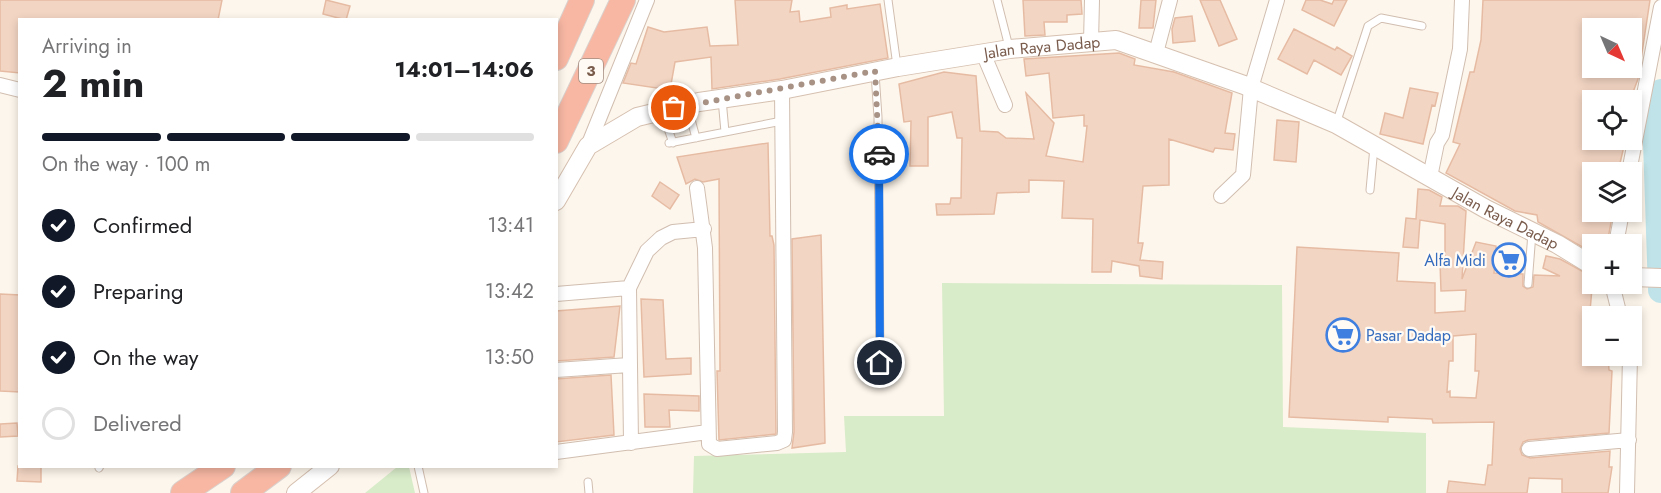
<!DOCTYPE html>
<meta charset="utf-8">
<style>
:root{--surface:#fff;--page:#f2f2f2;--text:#202124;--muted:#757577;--line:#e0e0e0;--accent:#111827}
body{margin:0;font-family:Jost,sans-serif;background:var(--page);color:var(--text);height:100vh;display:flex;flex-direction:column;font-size:22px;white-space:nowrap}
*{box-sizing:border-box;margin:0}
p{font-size:20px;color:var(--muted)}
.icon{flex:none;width:33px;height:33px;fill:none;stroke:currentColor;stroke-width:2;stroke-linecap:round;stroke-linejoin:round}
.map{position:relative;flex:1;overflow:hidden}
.side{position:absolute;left:18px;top:18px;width:540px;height:450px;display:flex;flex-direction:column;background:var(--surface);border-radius:0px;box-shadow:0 3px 9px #0003}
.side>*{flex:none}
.needle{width:39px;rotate:136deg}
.fabs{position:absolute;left:1582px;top:18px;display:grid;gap:12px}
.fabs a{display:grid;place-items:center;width:60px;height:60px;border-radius:0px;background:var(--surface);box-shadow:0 3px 9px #0003;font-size:30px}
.pin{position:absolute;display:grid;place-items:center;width:51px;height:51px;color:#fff;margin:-26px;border:3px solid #fff;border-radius:50%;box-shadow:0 2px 6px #0007}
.courier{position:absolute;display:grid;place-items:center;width:60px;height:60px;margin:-30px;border:4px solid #1a73e8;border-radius:50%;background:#fff;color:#222;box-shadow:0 2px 8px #0007}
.headline em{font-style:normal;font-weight:700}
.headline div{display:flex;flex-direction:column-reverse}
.headline{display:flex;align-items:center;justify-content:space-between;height:102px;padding:0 24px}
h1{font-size:39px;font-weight:700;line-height:45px}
.bar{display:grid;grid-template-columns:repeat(4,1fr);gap:9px 6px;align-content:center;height:72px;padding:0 24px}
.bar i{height:8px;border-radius:4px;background:var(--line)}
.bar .current{background:var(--accent)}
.bar p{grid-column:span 4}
ol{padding:0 24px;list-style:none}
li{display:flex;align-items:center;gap:18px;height:66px}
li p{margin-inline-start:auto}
li .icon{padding:6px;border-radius:50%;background:var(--accent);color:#fff;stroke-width:4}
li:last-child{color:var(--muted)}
li i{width:33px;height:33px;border:3px solid var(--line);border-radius:50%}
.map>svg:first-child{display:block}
</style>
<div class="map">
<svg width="1661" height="493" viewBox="0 0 1661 493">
<rect width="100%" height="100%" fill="#fdf6ec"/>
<path fill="#d8ecc9" d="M942,283L1282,285L1283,427L1426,433V493H693L694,456L846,452L844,416H944Z
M397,467H409L415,493H365Z"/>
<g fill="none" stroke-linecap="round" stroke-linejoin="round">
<path stroke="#bfe3e8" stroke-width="26" d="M1661,92L1655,113L1661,290"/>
</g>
<path fill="#f3d5c3" stroke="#e6bba3" stroke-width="1.5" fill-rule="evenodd" d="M0,0H222L218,20H20V73L0,71Z
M326,0L350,6L346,20L323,14Z
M735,0H792L790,12L799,11L800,22L831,17L830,8L847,5V9L880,4L888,58L780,79L712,89L711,57L675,62L670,90L623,83L631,63L636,64L648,27L664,32L707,27L710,46L738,45Z
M1023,0H1081L1082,14L1067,15V22H1044L1045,35L1025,36Z
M1141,0H1156L1153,28H1139Z
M1200,0H1220L1237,39L1219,46Z
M1306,0H1320L1332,4L1334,0H1347L1334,26L1302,10Z
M1483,0H1650L1638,79L1630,100H1593V140H1616L1614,144L1624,146L1618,172H1593V212H1613L1607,244H1593V253L1538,222L1537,215L1515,211L1446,173L1460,144L1453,142L1470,72H1474L1481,40ZM1593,28H1632V68H1593Z
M1192,16L1195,41L1173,43L1172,29L1175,18Z
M1294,29L1335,50L1337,47L1352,56L1341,75L1314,60L1307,74L1278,59Z
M1119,53L1135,59L1134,65L1174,72L1232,93L1225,133L1235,134L1233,150L1215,148L1213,152L1169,139V185L1143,186L1138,243H1143L1140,260L1163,262L1162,279L1140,276L1139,266L1112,261L1111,272H1092L1093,219L1062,218L1064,181L1029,180V192L997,193L994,214L937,215L936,204H950L951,198H961L962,138H957L952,112L928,117V166H910L911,121L904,122L899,84L944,72L976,76L980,131L998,132L1006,138L1034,139L1026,93L1054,123L1046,156L1083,162L1087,126H1084V115L1053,118L1049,73L1026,76L1024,59Z
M1410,88L1438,93L1435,106L1432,105L1423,144L1380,134L1385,113L1403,118Z
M1277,120L1299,122L1296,162L1274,160Z
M768,143L770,236H772L774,245L776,434L719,440L717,371H720L719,179L703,182L695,179L686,184L677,157Z
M660,182L679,195L670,209L652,196Z
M1418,189L1429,190L1442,197L1440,206H1458L1466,211L1462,279L1476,242L1496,246L1494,273L1523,274V286L1527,289L1533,287L1534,275L1560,276L1543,268L1546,256L1560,259L1593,277L1590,311L1593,313V356H1608L1609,370L1612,371L1609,433L1528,440L1523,442L1520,449L1522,455L1530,458L1610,451L1609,467H1612L1608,493H1562V479L1529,478L1527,493H1447L1449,481L1485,485L1488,465H1492L1494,422L1433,423L1432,419L1388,417V422L1289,417L1297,247L1399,253L1397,281L1435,283V313L1465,311L1466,290L1441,291L1440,262H1445V224L1420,220L1418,248L1403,247L1406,218L1416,219ZM1476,334L1475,371H1479L1476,398L1450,397V391L1447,392L1449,361H1453V336Z
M821,235L825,443L792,448L794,432L792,239Z
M0,294L20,295V392L0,391Z
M641,299L663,300L666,359L691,358V374L644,377Z
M620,306L614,357L556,361V311Z
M611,375L614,435L556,442V379Z
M644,394L699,396V411L669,410L670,427H645Z
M17,423L18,436L0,437V424Z
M18,466H41V482L17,481Z"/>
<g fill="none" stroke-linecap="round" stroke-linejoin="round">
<g stroke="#d1beb0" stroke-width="9">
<path id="service" d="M888,0L897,66
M997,0L1009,47
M875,73L878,117L880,362
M722,99L725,132
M687,105L696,138
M662,111L673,143
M1336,124L1368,26L1381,18L1422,26
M669,143L782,121
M1370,190L1374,147
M1528,284L1532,233
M418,466L424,493
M99,468L100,466
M588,482L589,493"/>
</g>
<g stroke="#d1beb0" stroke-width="16">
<path id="minor" d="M1091,42L1092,0
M983,53L1005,105
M1156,53L1170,0
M0,85L20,90
M588,146L647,0
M1629,172L1661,7
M1430,177L1437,143L1442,135L1460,49L1462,0
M697,188L705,248L709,444L717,449L777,443L784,440L785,432L782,90
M1221,196L1243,175L1251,88L1277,0
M1616,244L1622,212
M1612,284L1620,316
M556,294L629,288
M556,370L629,365
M631,443L629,288L647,251L661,238L673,232L704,229
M1529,449L1629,440
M556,452L708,432
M1627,493L1630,356"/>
</g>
<g stroke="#d6c0b0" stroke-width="20">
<g id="secondary">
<path id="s1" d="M556,201L588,146L637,117L699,102L782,90L898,67L1010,49L1116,40L1244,85L1336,124L1486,209L1557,244L1593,266"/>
<path d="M1632,277L1661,278"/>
<path d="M296,493L330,466"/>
</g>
</g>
<g stroke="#dad1cd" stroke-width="26">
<path id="motorway" d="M556,58L582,0
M556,141L623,0
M183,493L223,466
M243,493L279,466"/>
</g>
<use href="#service" stroke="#fff" stroke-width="7"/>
<use href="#minor" stroke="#fff" stroke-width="14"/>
<use href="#secondary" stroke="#fff" stroke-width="18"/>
<use href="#motorway" stroke="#f7b7a3" stroke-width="24"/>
</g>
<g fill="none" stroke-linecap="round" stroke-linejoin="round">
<path stroke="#a89285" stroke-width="6" stroke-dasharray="0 10.8" d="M674,108L875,71L879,154"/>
<path stroke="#1a73e8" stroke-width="8" d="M879,154L880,363"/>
</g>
<defs>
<g id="supermarket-ring" transform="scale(1.725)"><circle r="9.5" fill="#fffaf3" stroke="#3f7fe0" stroke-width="1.5"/><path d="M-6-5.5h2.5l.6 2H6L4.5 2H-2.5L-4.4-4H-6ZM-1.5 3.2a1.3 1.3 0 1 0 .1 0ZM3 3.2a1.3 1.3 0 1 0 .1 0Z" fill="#3f7fe0"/></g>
</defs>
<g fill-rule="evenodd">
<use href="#supermarket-ring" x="1509" y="260"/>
<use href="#supermarket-ring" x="1343" y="335"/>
</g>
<g text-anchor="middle" stroke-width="4.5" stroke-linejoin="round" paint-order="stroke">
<rect fill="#fffaf3" stroke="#a28b7f" stroke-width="1.5" x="579" y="59" width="24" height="24" rx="4.5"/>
<g font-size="15" font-weight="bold" fill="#7a5c4d">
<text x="591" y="76">3</text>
</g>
<g font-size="16" fill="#7a5c4d" stroke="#fffaf3">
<text dy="6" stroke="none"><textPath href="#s1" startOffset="532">Jalan Raya Dadap</textPath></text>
<text dy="6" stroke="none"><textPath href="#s1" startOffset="1036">Jalan Raya Dadap</textPath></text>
</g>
<g font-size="16" fill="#366cbe" stroke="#fffaf3" text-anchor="end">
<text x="1486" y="266">Alfa Midi</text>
<text x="1366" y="341" text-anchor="start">Pasar Dadap</text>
</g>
</g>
</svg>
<div class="fabs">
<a><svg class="needle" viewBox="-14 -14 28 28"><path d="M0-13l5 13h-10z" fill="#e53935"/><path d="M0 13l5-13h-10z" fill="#757577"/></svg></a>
<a><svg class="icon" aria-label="locate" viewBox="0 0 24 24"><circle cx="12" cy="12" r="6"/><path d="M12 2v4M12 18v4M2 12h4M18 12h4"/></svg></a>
<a><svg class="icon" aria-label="layers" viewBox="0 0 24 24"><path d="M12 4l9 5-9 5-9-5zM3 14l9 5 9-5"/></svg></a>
<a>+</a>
<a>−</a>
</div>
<div class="pin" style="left:674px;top:108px;background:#ea580c"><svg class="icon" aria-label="bag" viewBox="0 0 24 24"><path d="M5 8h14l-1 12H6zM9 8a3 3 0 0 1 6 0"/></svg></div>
<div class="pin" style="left:880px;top:363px;background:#1f2937"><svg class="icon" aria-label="home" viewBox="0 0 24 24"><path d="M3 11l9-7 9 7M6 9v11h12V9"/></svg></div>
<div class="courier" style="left:879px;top:154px"><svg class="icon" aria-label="car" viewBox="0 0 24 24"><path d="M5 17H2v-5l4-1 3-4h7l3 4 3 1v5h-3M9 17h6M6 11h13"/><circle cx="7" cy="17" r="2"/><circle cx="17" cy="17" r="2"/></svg></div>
<section class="side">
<div class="headline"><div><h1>2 min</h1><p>Arriving in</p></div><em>14:01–14:06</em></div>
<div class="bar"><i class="current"></i><i class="current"></i><i class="current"></i><i></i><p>On the way · 100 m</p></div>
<ol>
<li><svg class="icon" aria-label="check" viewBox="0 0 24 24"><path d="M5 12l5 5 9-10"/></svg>Confirmed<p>13:41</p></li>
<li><svg class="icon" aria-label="check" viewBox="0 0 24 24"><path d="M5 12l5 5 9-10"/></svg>Preparing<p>13:42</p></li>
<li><svg class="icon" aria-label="check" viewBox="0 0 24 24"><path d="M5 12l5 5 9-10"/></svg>On the way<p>13:50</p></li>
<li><i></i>Delivered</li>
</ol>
</section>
</div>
